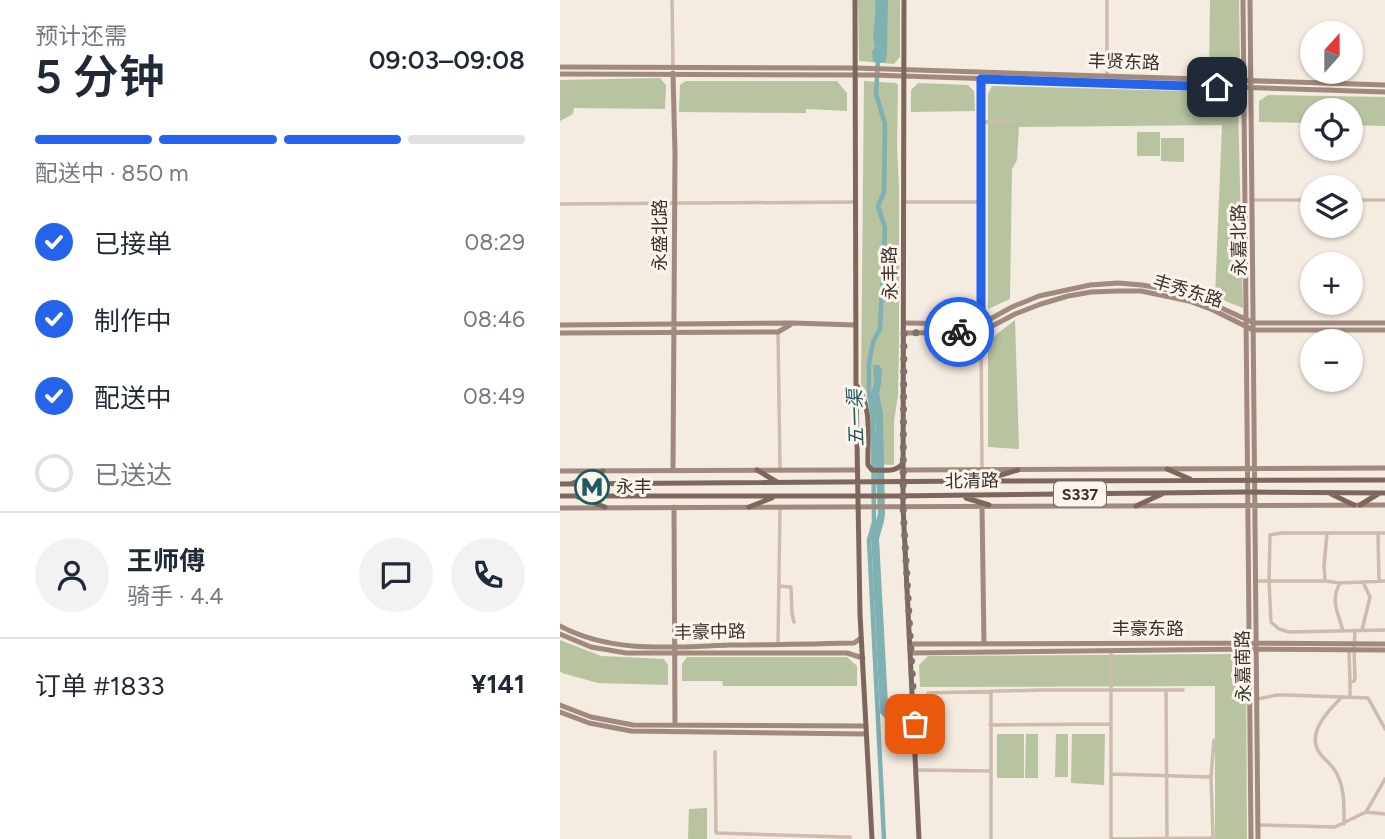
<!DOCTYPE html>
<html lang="zh">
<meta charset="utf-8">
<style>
:root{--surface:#fff;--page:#f2f2f3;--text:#1f2937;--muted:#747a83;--line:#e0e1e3;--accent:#2563eb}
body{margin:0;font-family:Figtree,"Noto Sans SC",sans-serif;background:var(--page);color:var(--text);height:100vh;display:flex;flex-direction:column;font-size:26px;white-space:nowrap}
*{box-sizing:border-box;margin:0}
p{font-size:23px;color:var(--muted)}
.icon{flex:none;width:38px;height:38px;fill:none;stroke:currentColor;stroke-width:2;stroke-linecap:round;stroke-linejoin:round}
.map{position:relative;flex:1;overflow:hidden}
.details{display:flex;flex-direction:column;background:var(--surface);width:560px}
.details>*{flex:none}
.needle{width:46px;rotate:21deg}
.tools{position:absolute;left:740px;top:21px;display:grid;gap:14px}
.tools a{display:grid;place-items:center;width:63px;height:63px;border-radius:50%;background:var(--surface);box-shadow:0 2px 5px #0004;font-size:35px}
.pin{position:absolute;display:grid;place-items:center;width:60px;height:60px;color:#fff;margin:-30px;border-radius:14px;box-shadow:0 4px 10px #0006}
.courier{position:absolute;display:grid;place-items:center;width:70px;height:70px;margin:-35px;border:5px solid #2563eb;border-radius:50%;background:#fff;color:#222;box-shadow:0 2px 9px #0007}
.headline em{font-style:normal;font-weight:600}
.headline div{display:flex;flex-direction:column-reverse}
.headline{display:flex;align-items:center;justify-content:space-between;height:119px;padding:0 35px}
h1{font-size:46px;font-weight:600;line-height:52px}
.bar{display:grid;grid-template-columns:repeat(4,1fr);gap:10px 7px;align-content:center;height:84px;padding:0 35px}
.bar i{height:9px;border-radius:5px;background:var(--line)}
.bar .current{background:var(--accent)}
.bar p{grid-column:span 4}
.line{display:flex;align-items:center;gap:18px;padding:0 35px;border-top:2px solid var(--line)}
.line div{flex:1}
.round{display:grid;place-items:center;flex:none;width:74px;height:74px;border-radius:37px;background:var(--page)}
ol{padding:0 35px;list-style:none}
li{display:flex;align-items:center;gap:21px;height:77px}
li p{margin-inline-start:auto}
li .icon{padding:7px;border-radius:50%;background:var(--accent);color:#fff;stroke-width:4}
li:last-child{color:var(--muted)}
li i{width:38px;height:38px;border:4px solid var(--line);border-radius:50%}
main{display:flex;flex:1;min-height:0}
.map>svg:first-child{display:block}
</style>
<main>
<section class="details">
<div class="headline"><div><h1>5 分钟</h1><p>预计还需</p></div><em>09:03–09:08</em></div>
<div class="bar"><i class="current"></i><i class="current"></i><i class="current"></i><i></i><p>配送中 · 850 m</p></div>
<ol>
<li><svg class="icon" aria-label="check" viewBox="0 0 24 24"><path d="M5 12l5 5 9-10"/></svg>已接单<p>08:29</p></li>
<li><svg class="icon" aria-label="check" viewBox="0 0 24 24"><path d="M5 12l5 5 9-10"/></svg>制作中<p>08:46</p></li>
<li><svg class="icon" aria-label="check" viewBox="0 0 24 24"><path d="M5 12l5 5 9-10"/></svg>配送中<p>08:49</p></li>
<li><i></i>已送达</li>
</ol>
<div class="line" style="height:126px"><a class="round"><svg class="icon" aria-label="person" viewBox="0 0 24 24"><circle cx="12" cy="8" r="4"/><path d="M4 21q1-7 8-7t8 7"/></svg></a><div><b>王师傅</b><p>骑手 · 4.4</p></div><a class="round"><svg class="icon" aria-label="chat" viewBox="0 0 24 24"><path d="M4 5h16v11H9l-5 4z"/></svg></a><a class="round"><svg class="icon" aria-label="phone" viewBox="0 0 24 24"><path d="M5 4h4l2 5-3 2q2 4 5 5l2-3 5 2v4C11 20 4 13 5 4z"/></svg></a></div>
<div class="line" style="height:91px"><div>订单 #1833</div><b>¥141</b></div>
</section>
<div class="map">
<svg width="825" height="839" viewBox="0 0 825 839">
<rect width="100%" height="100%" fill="#f4ebe1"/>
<path fill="#b8c4a0" d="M298,0H340V57L334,64L299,61Z
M650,0H679L680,65L669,75L649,74Z
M100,78L106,85L105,109L14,108L13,114L0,121V80Z
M126,81H277L287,93V111L246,109V113L119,112L120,85Z
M304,81L336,83L338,85L337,148L339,187V340L338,395L334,421V465L314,464L308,394L301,384Z
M358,83L408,85L414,91L415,111L351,112V90Z
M432,86L665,92L678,103L683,308L655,297L662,125L459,127L457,160L452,169L450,299L428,309V94Z
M708,95L825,97V126L791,125V110H752V123L699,122V101Z
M577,132H600V156H577Z
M601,138H624V162L601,161Z
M455,320L459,449L428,447V341Z
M0,640L41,656L104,659L108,665V685L38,683L2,673L0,671Z
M675,654L686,664L687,839H655V686L360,687L359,665L368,656Z
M127,657H287L297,666V686H163L162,681H122V664Z
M437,734H464V778H437Z
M466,734H478V778H465Z
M496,734H508V777H495Z
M512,734H545L544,785L511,783Z
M147,808V839H128L129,809Z"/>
<path fill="#7fb0b2" d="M315,0H328L327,53L325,63L313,62L312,52L315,46C310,31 318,15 315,0Z
M313,365H319L322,370L321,384L319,393L323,414L325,514L324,521L319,539L329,723L320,713L311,536L318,514L314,439L316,430L315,414L310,396L314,384Z"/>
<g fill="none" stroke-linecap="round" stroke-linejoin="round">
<path stroke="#7fb0b2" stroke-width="4.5" d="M318,60L316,94L325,124L324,192L318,206L325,228L320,329L313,342L309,364V395L313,417L314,522L309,540L324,839"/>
<path stroke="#cdbbac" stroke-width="3.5" d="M112,0L113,66
M547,0V75
M421,80V324
M421,122L455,121
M693,200H752
M791,200H825
M343,202H421
M0,204L296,202
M218,332L220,470
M421,332L422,470
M818,533L819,580
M825,533H721L710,535L709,581L711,622L719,629L729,632L825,630
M765,580L764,566L767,533
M697,581H766L780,583L825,581
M780,583C770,601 778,612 783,631
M219,586L231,587L232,614L234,622
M802,630L810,597L803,582
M218,644L220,507
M551,651V839
M789,651L790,682L794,681L795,679L794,649L795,631
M790,682V696
M431,691V839
M606,691L607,839
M368,693L481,690H623
M698,699L717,695H727L808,698L825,729
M780,699C767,712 747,733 759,752C764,760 773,765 777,774C785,790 784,806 784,824
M430,725L550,724
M155,752L156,833L284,837H290V839
M357,770L431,771
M551,774L651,777
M806,812L825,779
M698,825L775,827L806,812L825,814
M653,837L651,777L654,740
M551,839L653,838"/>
<path stroke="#a18a7d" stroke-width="5" d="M683,0L691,839
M690,0L698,839
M0,67L295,68L825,85
M113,73L115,154L113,471
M0,74L312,75L825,92
M344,323L421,324L452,307L479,296L530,285L558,283L582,285L631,294L694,323H825
M0,325L232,323L296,325
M0,333L218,332L230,325
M344,333L421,332L455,314L481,304L508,296L531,292L557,291H581L629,301L653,310L693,330H825
M344,470L825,468
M0,471L298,470
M422,505L424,644
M114,507L115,725
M0,508L825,505
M0,626C52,654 113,647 170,645C211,645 253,644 294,643L301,638
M0,634L31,647L66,653H287L303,658
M350,644L689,643L825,644
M351,653L689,649L825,650
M0,705L31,717L73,725L306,726
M0,712L29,723L71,731L306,734"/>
<path stroke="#7d675c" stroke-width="5" d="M295,0L296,385L300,614L312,839
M344,0L343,506L359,839
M297,386C313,408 307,439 308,465L312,470C323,470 336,473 343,463
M607,469L630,479
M197,470L217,482
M431,478L458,470
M13,483L43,471
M0,484L423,481L825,480
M771,494L794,505
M0,496H334L687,492L825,493
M18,497L45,507
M406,498L429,505
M800,505L818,494
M576,506L602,494
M189,507L212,498"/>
</g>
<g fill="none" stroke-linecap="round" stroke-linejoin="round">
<path stroke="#7c716b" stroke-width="7" stroke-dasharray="0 12.6" d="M355,724L343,506L344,333L399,332"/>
<path stroke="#2563eb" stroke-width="9" d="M399,332H421V79L657,87"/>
</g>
<defs>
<g id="metro-ring" transform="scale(1.75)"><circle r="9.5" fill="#fbf5ee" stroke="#1f5a5e" stroke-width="1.5"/><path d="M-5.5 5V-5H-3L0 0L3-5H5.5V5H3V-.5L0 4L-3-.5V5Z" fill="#1f5a5e"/></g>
</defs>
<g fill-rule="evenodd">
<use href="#metro-ring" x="32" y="487"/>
</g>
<g text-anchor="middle" stroke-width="6" stroke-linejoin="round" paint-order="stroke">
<rect fill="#fbf5ee" stroke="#756b66" stroke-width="2" x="494" y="481.5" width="52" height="25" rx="5"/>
<g font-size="16" font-weight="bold" fill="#3b302b">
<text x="520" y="500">S337</text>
</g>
<g font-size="18" fill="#3b302b" stroke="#fbf5ee">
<text transform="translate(564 62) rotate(2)" y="6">丰贤东路</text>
<text transform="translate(100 235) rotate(-90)" y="6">永盛北路</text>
<text transform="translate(679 240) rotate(-91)" y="6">永嘉北路</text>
<text transform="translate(330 273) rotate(-91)" y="6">永丰路</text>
<text transform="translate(628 291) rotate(17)" y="6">丰秀东路</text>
<text transform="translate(412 481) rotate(-1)" y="6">北清路</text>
<text x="588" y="635">丰豪东路</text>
<text transform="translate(150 632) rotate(-1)" y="6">丰豪中路</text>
<text transform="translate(683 666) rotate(-91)" y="6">永嘉南路</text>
</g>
<g font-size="18" fill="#3b302b" stroke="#fbf5ee" text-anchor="start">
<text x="56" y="493">永丰</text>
</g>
<g font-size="19" font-style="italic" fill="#1f5a5e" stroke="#fbf5ee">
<text transform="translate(295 418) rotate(-92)" y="7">五一渠</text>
</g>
</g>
</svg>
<div class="tools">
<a><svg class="needle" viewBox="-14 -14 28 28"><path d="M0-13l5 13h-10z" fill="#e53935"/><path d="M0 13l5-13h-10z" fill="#747a83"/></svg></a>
<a><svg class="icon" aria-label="locate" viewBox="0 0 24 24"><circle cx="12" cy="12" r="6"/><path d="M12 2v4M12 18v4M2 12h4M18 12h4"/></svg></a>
<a><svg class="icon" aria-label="layers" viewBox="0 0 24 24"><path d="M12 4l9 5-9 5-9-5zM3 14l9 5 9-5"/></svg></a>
<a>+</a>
<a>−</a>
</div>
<div class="pin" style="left:355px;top:724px;background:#ea580c"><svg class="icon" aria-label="bag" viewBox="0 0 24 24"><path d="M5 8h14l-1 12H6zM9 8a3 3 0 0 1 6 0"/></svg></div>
<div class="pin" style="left:657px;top:87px;background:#1f2937"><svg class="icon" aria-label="home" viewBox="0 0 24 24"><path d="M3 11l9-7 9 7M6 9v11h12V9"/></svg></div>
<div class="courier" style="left:399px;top:332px"><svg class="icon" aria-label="bike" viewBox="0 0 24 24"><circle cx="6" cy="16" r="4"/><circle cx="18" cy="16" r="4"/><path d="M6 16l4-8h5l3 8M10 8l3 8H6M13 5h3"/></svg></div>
</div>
</main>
